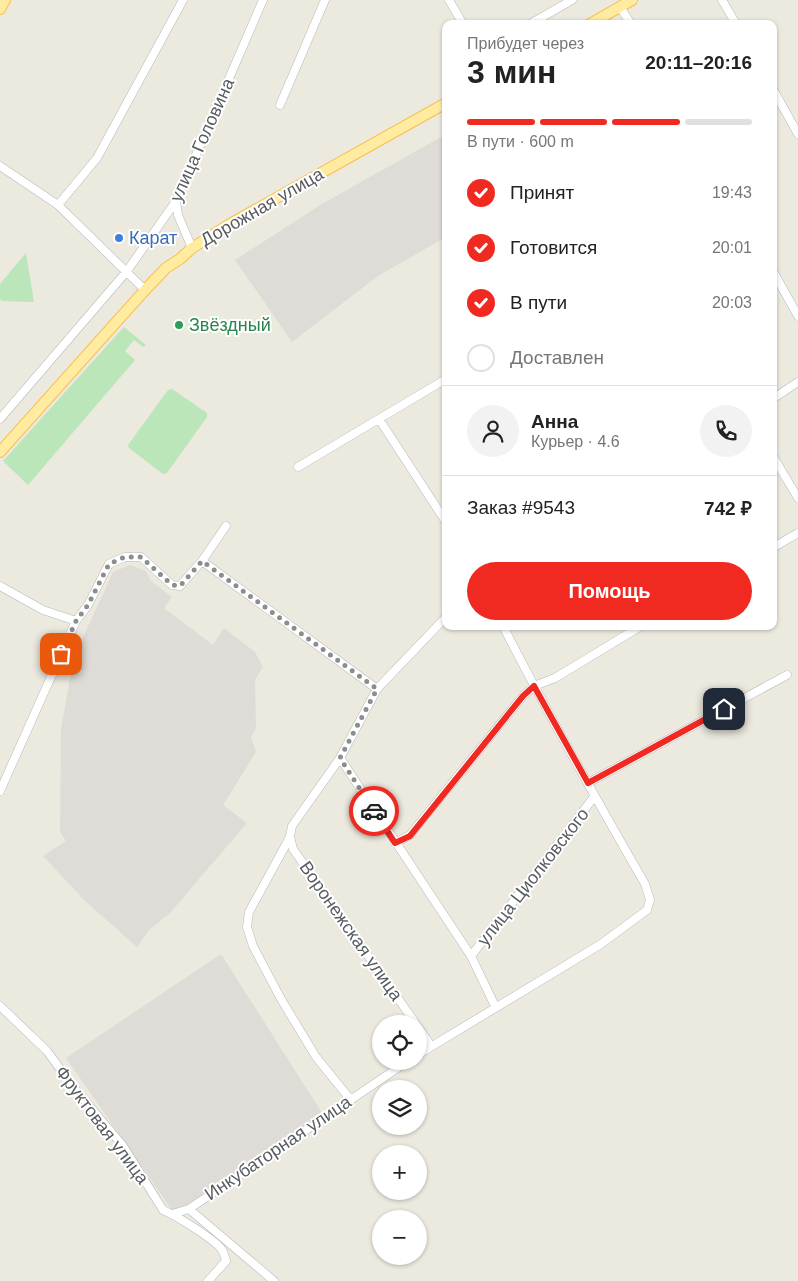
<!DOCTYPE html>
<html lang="ru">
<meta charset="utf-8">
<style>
:root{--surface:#fff;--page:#f2f2f2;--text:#222;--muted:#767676;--line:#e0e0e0;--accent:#f02921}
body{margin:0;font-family:Arial,sans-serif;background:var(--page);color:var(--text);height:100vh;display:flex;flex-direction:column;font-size:19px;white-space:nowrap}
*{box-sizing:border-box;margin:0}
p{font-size:16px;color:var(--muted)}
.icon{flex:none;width:28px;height:28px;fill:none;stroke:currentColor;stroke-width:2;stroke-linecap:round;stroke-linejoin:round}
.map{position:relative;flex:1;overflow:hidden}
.sheet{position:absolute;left:442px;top:20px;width:335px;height:610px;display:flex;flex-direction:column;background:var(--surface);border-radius:10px;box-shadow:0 1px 4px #0004}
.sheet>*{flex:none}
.buttons{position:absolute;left:372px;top:1015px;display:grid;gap:10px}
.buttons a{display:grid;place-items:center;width:55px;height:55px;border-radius:50%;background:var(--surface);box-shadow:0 1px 4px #0004;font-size:25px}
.pin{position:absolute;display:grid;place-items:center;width:42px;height:42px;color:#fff;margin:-21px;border-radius:10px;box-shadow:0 2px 8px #0006}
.courier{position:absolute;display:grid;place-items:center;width:50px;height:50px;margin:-25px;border:4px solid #f02921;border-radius:50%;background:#fff;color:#222;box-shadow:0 1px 6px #0007}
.overview em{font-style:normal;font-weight:700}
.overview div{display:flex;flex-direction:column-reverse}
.overview{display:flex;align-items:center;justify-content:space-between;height:85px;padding:0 25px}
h1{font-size:32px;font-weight:700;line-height:38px}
.bar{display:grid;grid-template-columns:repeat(4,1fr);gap:8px 5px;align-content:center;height:60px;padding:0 25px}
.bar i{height:6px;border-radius:4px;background:var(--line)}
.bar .active{background:var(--accent)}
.bar p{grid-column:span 4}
.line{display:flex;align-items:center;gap:12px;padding:0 25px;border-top:1px solid var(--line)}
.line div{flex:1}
.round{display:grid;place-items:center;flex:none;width:52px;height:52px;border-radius:26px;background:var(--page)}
ol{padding:0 25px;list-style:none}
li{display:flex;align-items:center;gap:15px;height:55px}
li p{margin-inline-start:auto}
li .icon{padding:5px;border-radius:50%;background:var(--accent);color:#fff;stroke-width:4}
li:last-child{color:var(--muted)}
li i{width:28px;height:28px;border:2px solid var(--line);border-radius:50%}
.primary-button{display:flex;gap:10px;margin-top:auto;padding:10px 25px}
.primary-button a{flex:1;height:58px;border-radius:30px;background:var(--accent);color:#fff;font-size:20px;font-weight:700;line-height:58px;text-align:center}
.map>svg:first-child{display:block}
</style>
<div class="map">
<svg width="798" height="1281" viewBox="0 0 798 1281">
<rect width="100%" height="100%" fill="#ece9df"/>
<path fill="#dfdcd7" d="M441,137L446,147V237L378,276L292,342L235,260L322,204Z
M130,565L146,571L151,581L172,597L164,608L213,645L224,628L255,652L263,667L255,680L256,728L251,737L256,752L223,805L247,823L170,913L149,930L137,947L84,900L43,856L66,841L60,832L61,729L71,673L79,646L113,572Z
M221,954L324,1116L174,1213L66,1058Z"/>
<path fill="#bbe6b9" d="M26,253L34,302L2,301L0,299V284Z
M124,327L146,345L143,347L134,340L125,351L135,360L28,485L3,461Z
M172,389L207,413V417L167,473L163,474L129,448L128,445L168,390Z"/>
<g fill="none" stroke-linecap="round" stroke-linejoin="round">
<g stroke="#b5b8bd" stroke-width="9">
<path id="minor" d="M449,0L463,24
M722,0L736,24
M620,7L631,24
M530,24L572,0
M774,91L798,134
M280,105L325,0
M0,166L58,205L145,290
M176,201L178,215L192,248
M58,205L97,158L183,0
M774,273L798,316
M774,398L798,382
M0,419L127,271L176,201L263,0
M379,419L446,522
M774,458L798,498
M298,467L446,379
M774,547L798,533
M202,561L226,526
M0,586L43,610L76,621
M340,758L471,956L495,1006
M588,783L787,675
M0,791L76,621L88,605L109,564L125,557H141L172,585L180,586L202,561L377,689
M290,837L293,849L416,1024
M395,843L410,835L523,696L534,686L555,678L641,626
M471,956L594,797
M0,1006L47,1051L75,1089L123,1146L163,1210C175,1215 216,1240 222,1250C224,1253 225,1257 226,1261L208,1281
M419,1028L431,1046
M419,1054L601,944L647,910L650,900L645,884C596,799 548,714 503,626
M350,1099L316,1057L281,999L253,946L247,927L249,912L290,837L292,826L340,758L377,689L446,617
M189,1209L274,1281
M172,1214L189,1209L408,1061"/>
</g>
<g stroke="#f7c04d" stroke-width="12">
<path id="major" d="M0,9L5,0
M590,24L632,0
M0,452L145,290L166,268L180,259L192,248L230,224L446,103"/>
</g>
<use href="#minor" stroke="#fff" stroke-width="8"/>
<use href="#major" stroke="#ffeca1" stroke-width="10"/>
</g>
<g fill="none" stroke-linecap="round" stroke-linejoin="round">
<path stroke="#8c8d8d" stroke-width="5" stroke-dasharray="0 9" d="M61,654L76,621L88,605L109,564L125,557H141L172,585L180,586L202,561L377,689L340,758L374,811"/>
<path stroke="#f02921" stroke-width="6" d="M374,811L395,843L410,836L523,696L534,686L588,783L724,709"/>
</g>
<circle fill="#3f7fe0" stroke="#fff" stroke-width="2" cx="119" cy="238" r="5"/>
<circle fill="#2e9e5b" stroke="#fff" stroke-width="2" cx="179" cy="325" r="5"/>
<g text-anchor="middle" stroke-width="4" stroke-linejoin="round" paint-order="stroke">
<g font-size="18" fill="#585c61" stroke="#fff">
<text transform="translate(202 140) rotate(-66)" y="6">улица Головина</text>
<text transform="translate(262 207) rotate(-30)" y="6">Дорожная улица</text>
<text transform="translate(533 877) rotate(-52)" y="6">улица Циолковского</text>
<text transform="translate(351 931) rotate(55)" y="6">Воронежская улица</text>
<text transform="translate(102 1125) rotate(53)" y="6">Фруктовая улица</text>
<text transform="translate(278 1148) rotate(-34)" y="6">Инкубаторная улица</text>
</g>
<g font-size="18" fill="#366cbe" stroke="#fff" text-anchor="start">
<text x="129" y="244">Карат</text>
</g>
<g font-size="18" fill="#27864d" stroke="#fff" text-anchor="start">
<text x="189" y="331">Звёздный</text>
</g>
</g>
</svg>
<div class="buttons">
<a><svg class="icon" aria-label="locate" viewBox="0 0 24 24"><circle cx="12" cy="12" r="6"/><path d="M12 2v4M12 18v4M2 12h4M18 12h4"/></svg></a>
<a><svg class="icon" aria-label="layers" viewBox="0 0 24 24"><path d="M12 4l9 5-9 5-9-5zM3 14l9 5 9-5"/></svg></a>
<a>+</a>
<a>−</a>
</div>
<div class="pin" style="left:61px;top:654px;background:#ea580c"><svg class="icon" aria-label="bag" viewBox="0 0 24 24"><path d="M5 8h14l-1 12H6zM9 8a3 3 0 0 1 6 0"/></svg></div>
<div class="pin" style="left:724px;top:709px;background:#1f2937"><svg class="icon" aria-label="home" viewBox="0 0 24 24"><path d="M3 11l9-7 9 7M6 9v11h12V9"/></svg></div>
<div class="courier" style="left:374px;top:811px"><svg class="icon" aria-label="car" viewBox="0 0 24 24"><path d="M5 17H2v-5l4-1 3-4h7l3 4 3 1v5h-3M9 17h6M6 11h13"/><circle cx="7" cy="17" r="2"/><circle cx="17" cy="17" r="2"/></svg></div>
<section class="sheet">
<div class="overview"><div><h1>3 мин</h1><p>Прибудет через</p></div><em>20:11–20:16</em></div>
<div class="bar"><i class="active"></i><i class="active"></i><i class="active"></i><i></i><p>В пути · 600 m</p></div>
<ol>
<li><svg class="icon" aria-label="check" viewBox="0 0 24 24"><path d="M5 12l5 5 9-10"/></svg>Принят<p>19:43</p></li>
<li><svg class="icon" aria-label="check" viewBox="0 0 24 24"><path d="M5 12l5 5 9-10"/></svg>Готовится<p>20:01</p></li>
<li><svg class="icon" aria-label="check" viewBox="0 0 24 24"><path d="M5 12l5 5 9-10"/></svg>В пути<p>20:03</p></li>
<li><i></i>Доставлен</li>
</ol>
<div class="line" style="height:90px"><a class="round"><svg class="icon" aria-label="person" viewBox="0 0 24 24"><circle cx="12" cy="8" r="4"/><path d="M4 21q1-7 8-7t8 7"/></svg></a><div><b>Анна</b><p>Курьер · 4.6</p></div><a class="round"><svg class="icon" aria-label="phone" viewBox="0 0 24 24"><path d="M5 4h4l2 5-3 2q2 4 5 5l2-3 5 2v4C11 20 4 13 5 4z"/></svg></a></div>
<div class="line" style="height:65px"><div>Заказ #9543</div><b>742 ₽</b></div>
<div class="primary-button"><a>Помощь</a></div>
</section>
</div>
